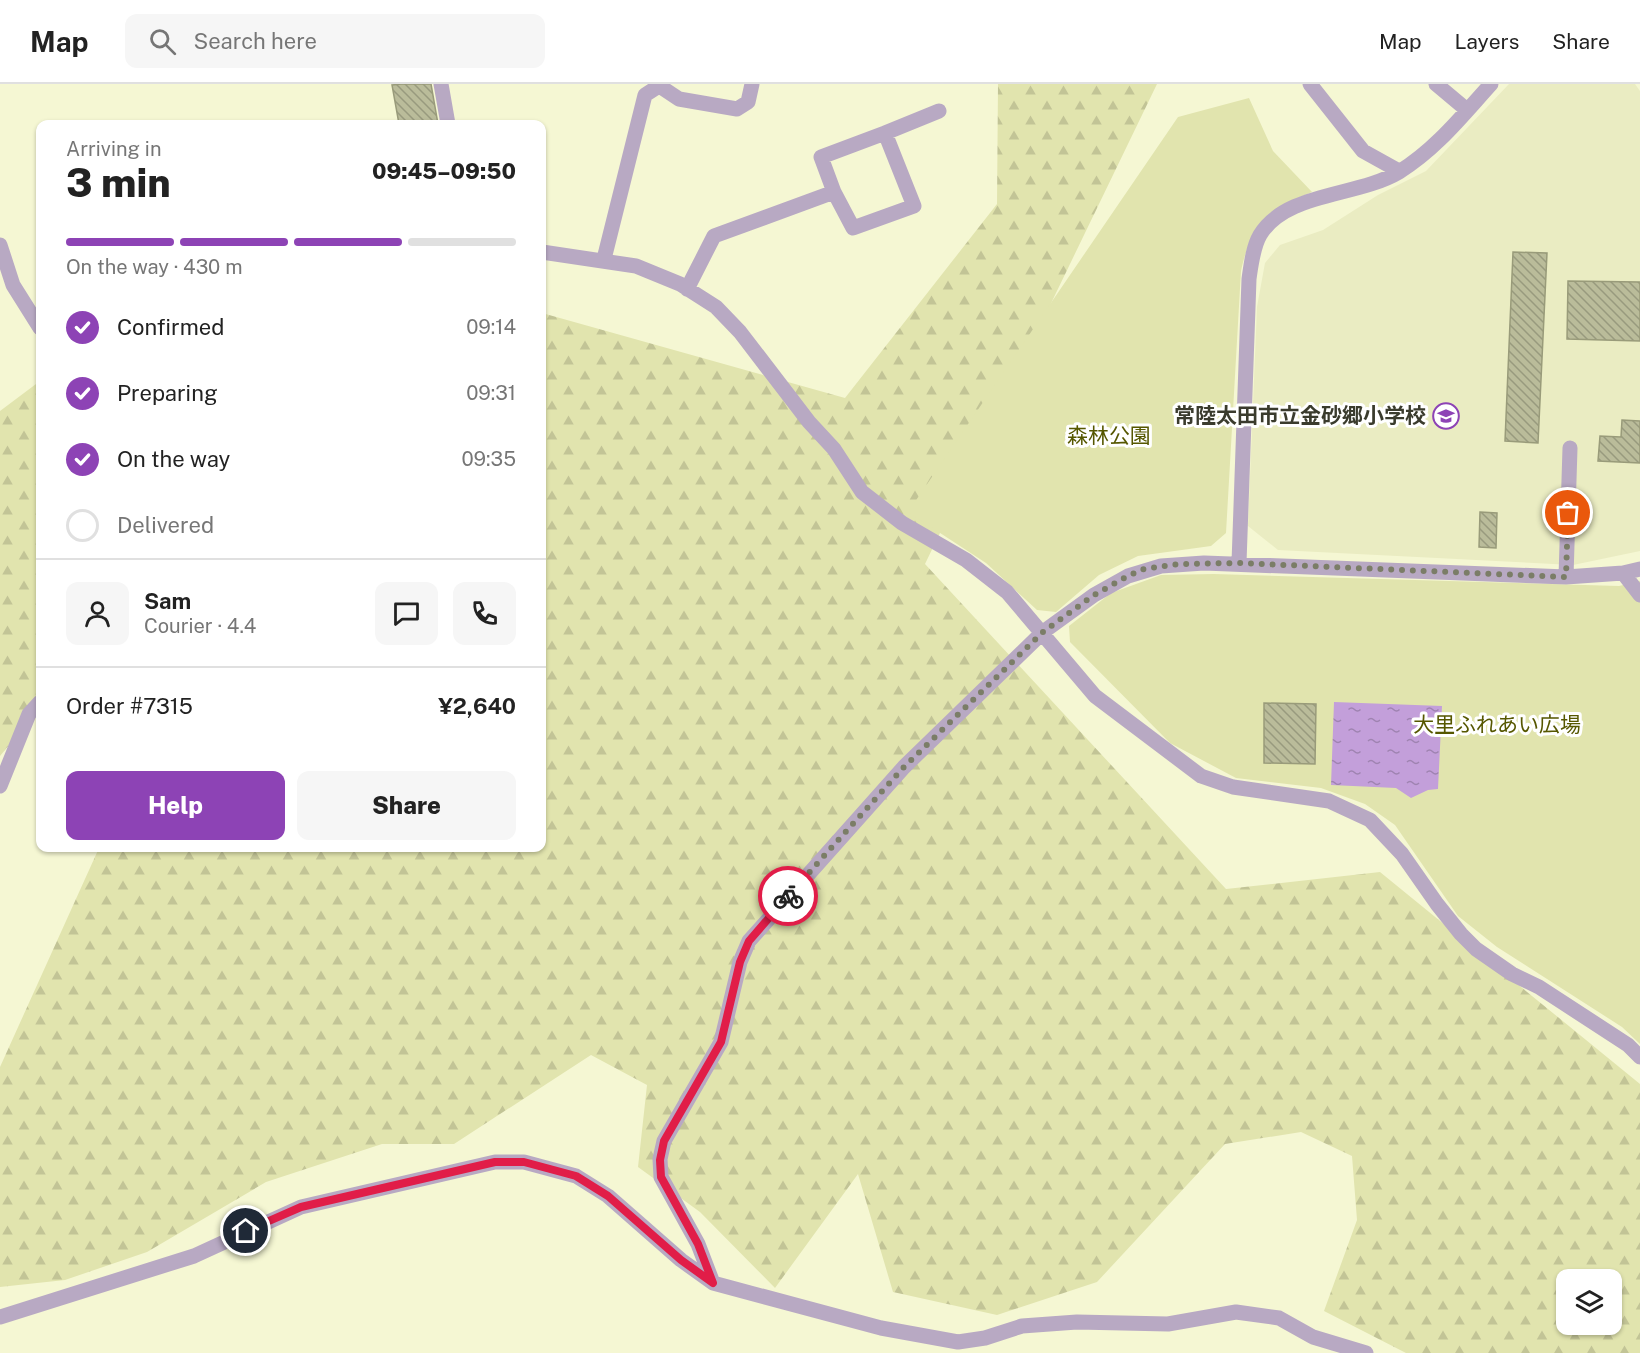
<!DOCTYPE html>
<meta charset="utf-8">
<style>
:root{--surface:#fff;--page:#f6f6f6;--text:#222;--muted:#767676;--line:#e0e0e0;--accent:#8d43b5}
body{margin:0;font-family:"Public Sans","Noto Sans JP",sans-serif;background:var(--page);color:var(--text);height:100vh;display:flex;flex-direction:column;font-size:22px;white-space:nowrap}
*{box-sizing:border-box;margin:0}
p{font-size:20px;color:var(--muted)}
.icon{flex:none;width:33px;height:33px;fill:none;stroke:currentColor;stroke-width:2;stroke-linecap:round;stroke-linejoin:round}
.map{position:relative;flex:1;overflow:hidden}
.panel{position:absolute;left:36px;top:36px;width:510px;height:732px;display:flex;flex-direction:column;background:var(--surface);border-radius:12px;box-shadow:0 2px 4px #0004}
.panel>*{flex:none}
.buttons{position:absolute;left:1556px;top:1185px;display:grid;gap:12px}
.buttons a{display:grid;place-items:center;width:66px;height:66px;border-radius:12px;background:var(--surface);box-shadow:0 2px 4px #0004;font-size:30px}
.pin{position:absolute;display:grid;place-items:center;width:51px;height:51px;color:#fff;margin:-26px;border:3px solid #fff;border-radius:50%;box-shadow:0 2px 6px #0007}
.courier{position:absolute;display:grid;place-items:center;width:60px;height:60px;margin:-30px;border:4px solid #e11d48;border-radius:50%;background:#fff;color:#222;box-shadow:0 2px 8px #0007}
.headline em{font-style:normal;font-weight:800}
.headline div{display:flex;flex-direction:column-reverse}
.headline{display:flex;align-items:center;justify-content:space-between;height:102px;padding:0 30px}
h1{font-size:39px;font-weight:800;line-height:45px}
.bar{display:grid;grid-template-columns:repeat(4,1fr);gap:9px 6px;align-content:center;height:72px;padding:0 30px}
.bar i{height:8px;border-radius:4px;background:var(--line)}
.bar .selected{background:var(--accent)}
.bar p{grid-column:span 4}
.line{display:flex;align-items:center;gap:15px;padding:0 30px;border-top:2px solid var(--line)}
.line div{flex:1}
.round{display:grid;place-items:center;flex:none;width:63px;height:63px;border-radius:12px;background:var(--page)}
ol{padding:0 30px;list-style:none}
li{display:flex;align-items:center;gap:18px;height:66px}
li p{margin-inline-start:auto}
li .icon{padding:6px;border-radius:50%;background:var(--accent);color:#fff;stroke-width:4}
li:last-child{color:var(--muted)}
li i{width:33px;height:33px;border:3px solid var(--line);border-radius:50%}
.primary-button{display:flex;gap:12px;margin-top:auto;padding:12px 30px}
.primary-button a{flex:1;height:69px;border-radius:12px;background:var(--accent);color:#fff;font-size:24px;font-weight:800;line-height:69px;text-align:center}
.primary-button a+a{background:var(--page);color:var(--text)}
header{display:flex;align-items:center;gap:36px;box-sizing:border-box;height:84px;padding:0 30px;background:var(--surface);border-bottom:2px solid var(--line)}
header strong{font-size:28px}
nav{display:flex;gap:33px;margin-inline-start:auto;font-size:21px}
.search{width:420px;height:54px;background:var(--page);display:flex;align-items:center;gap:15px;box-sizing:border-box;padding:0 21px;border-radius:12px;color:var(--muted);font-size:22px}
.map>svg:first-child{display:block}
</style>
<header>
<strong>Map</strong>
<div class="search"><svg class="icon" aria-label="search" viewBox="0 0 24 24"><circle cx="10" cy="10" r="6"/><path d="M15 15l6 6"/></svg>Search here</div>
<nav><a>Map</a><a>Layers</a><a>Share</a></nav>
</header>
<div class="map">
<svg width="1640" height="1269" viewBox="0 0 1640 1269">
<defs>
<pattern id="forest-firs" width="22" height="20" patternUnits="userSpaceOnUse" patternTransform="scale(1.5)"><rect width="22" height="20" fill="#e1e4ae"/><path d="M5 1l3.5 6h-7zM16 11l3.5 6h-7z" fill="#c2c496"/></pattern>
<pattern id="water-ripples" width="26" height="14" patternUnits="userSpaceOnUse" patternTransform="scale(1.5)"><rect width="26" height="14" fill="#c39fda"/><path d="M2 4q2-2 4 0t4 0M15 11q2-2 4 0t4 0" fill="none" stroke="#9f83b1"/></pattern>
<pattern id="building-back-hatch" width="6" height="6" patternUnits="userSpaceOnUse" patternTransform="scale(1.5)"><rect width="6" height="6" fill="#babc9a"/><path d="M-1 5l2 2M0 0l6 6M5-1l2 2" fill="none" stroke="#989a7e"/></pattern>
</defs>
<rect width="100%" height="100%" fill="#f5f7d3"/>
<path fill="#eaecc2" d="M1509,0H1635L1640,7V467L1573,481L1278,466L1248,442L1257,223L1265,179L1280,161L1323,146L1378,111L1426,87Z"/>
<path fill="url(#forest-firs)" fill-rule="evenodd" d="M998,0H1157L925,480L1226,805L1380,788L1640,1000V1269H1406L1324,1227L1357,1136L1352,1072L1301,1048L1225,1060L1097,1198L997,1231L893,1208L858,1090L775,1204L700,1128L638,1083L647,1001L591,971L454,1060H382L266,1098L147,1168L65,1196L0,1203V983L99,764H542V229L845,314L997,120ZM1566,1196H1611V1240H1566Z
M40,297V623L0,672V327Z"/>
<path fill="#e1e4ae" d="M1249,14L1273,67L1312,108C1268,126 1251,140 1241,187L1226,449L1211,462L1138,472L1099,491L1056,528L1037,526L986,479L908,428L1178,33Z
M1214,490L1619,502L1640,497V960L1622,943L1497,863L1458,832L1395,741L1365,720L1321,704L1236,694L1170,659L1070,558L1069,542L1111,509L1161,491Z"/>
<path fill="url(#water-ripples)" d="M1334,618L1442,622L1438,705L1428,706L1411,714L1396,704L1331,701Z"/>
<path fill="url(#building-back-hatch)" stroke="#999b7a" stroke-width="1.5" d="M401,0H431L438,40H399L392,1Z
M1513,168L1547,169L1538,359L1505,357Z
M1568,197L1640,198V257L1567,255Z
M1622,336L1640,337V379L1598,377L1600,352L1621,353Z
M1480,428L1497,429L1496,464L1479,463Z
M1264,619L1316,620L1315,680L1264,679Z"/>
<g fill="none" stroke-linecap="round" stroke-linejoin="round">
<path stroke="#b8a9c3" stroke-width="15" d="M441,0L448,40
M1310,0L1363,67L1399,87
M1436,0L1467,26
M661,3L679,15L737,25L748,18L752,0
M885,49L939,27
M0,161L13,201L40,244
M542,168L636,182L680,200L716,223L740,248L809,338L834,365L862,408L902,439L966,476L1007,508L1095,612L1201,692L1233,703L1329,717L1370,736L1402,770L1437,820L1461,850L1476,865L1512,890L1539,903L1628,961L1640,973
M604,175L645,11L662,0
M687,205L714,152L834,108L821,73L885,49L914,122L853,144L834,108
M1239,479L1249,195C1251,181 1253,163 1260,151C1286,108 1357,113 1399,88C1436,65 1462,32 1491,0
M1623,489L1640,511
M1566,493L1570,364
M0,702L29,630L40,618
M713,1199L698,1160L661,1093L660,1075L664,1057L721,958L740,878L749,857L904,683L1043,548L1094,511L1128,492L1161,482L1204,479L1566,493L1623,489L1640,485
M0,1233L194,1172L301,1123L495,1078H524L576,1092L608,1112L681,1176L713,1199L881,1244L958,1258L985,1254L1022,1242L1077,1238L1168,1240L1236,1228L1279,1234L1313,1253L1366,1269"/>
</g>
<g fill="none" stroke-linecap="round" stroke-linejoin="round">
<path stroke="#7b7d67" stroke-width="6" stroke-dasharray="0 10.8" d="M788,812L904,683L1043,548L1094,511L1128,492L1144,485L1179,480L1239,479L1566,493L1568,429"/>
<path stroke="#e11d48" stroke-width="8" d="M246,1147L301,1123L495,1078H524L576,1092L608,1112L681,1176L713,1199L698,1160L661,1093L660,1076L664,1057L721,958L740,878L749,857L788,812"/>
</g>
<defs>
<g id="school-ring" transform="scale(1.35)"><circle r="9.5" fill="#fff" stroke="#8d43b5" stroke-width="1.5"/><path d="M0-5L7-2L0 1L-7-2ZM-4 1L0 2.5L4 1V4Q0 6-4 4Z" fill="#8d43b5"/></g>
</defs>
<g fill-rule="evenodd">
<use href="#school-ring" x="1446" y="332"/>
</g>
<g text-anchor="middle" stroke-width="6" stroke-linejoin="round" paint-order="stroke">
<g font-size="21" font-weight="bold" fill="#3a3b2d" stroke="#fff" text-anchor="end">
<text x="1426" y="339">常陸太田市立金砂郷小学校</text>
</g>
<g font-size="21" fill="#565700" stroke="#fff">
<text x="1109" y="359">森林公園</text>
<text x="1497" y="648">大里ふれあい広場</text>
</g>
</g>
</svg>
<div class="buttons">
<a><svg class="icon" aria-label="layers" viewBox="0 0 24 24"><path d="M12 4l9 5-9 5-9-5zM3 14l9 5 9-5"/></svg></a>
</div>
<div class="pin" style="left:1568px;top:429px;background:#ea580c"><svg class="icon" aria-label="bag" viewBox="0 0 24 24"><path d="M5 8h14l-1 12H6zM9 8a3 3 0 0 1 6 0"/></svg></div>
<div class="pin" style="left:246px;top:1147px;background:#1f2937"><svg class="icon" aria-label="home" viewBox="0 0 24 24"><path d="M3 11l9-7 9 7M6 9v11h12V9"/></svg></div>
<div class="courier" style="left:788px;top:812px"><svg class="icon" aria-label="bike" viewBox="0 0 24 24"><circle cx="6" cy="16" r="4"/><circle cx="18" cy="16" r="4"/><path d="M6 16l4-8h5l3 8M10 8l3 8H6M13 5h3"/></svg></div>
<section class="panel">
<div class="headline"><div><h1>3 min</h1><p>Arriving in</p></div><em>09:45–09:50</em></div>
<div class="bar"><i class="selected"></i><i class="selected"></i><i class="selected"></i><i></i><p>On the way · 430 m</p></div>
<ol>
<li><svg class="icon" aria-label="check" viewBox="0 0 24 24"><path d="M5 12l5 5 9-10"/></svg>Confirmed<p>09:14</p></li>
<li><svg class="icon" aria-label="check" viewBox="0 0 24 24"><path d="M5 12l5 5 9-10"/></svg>Preparing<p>09:31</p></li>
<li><svg class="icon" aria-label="check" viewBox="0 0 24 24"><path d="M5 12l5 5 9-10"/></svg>On the way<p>09:35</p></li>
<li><i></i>Delivered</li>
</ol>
<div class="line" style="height:108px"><a class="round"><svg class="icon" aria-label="person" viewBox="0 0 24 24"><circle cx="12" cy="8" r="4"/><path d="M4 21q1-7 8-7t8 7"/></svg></a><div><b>Sam</b><p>Courier · 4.4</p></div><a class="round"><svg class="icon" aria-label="chat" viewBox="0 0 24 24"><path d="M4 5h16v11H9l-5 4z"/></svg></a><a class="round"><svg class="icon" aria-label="phone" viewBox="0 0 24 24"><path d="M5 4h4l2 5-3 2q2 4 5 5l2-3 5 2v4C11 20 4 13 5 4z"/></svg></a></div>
<div class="line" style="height:78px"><div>Order #7315</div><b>¥2,640</b></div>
<div class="primary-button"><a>Help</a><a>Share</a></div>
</section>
</div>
